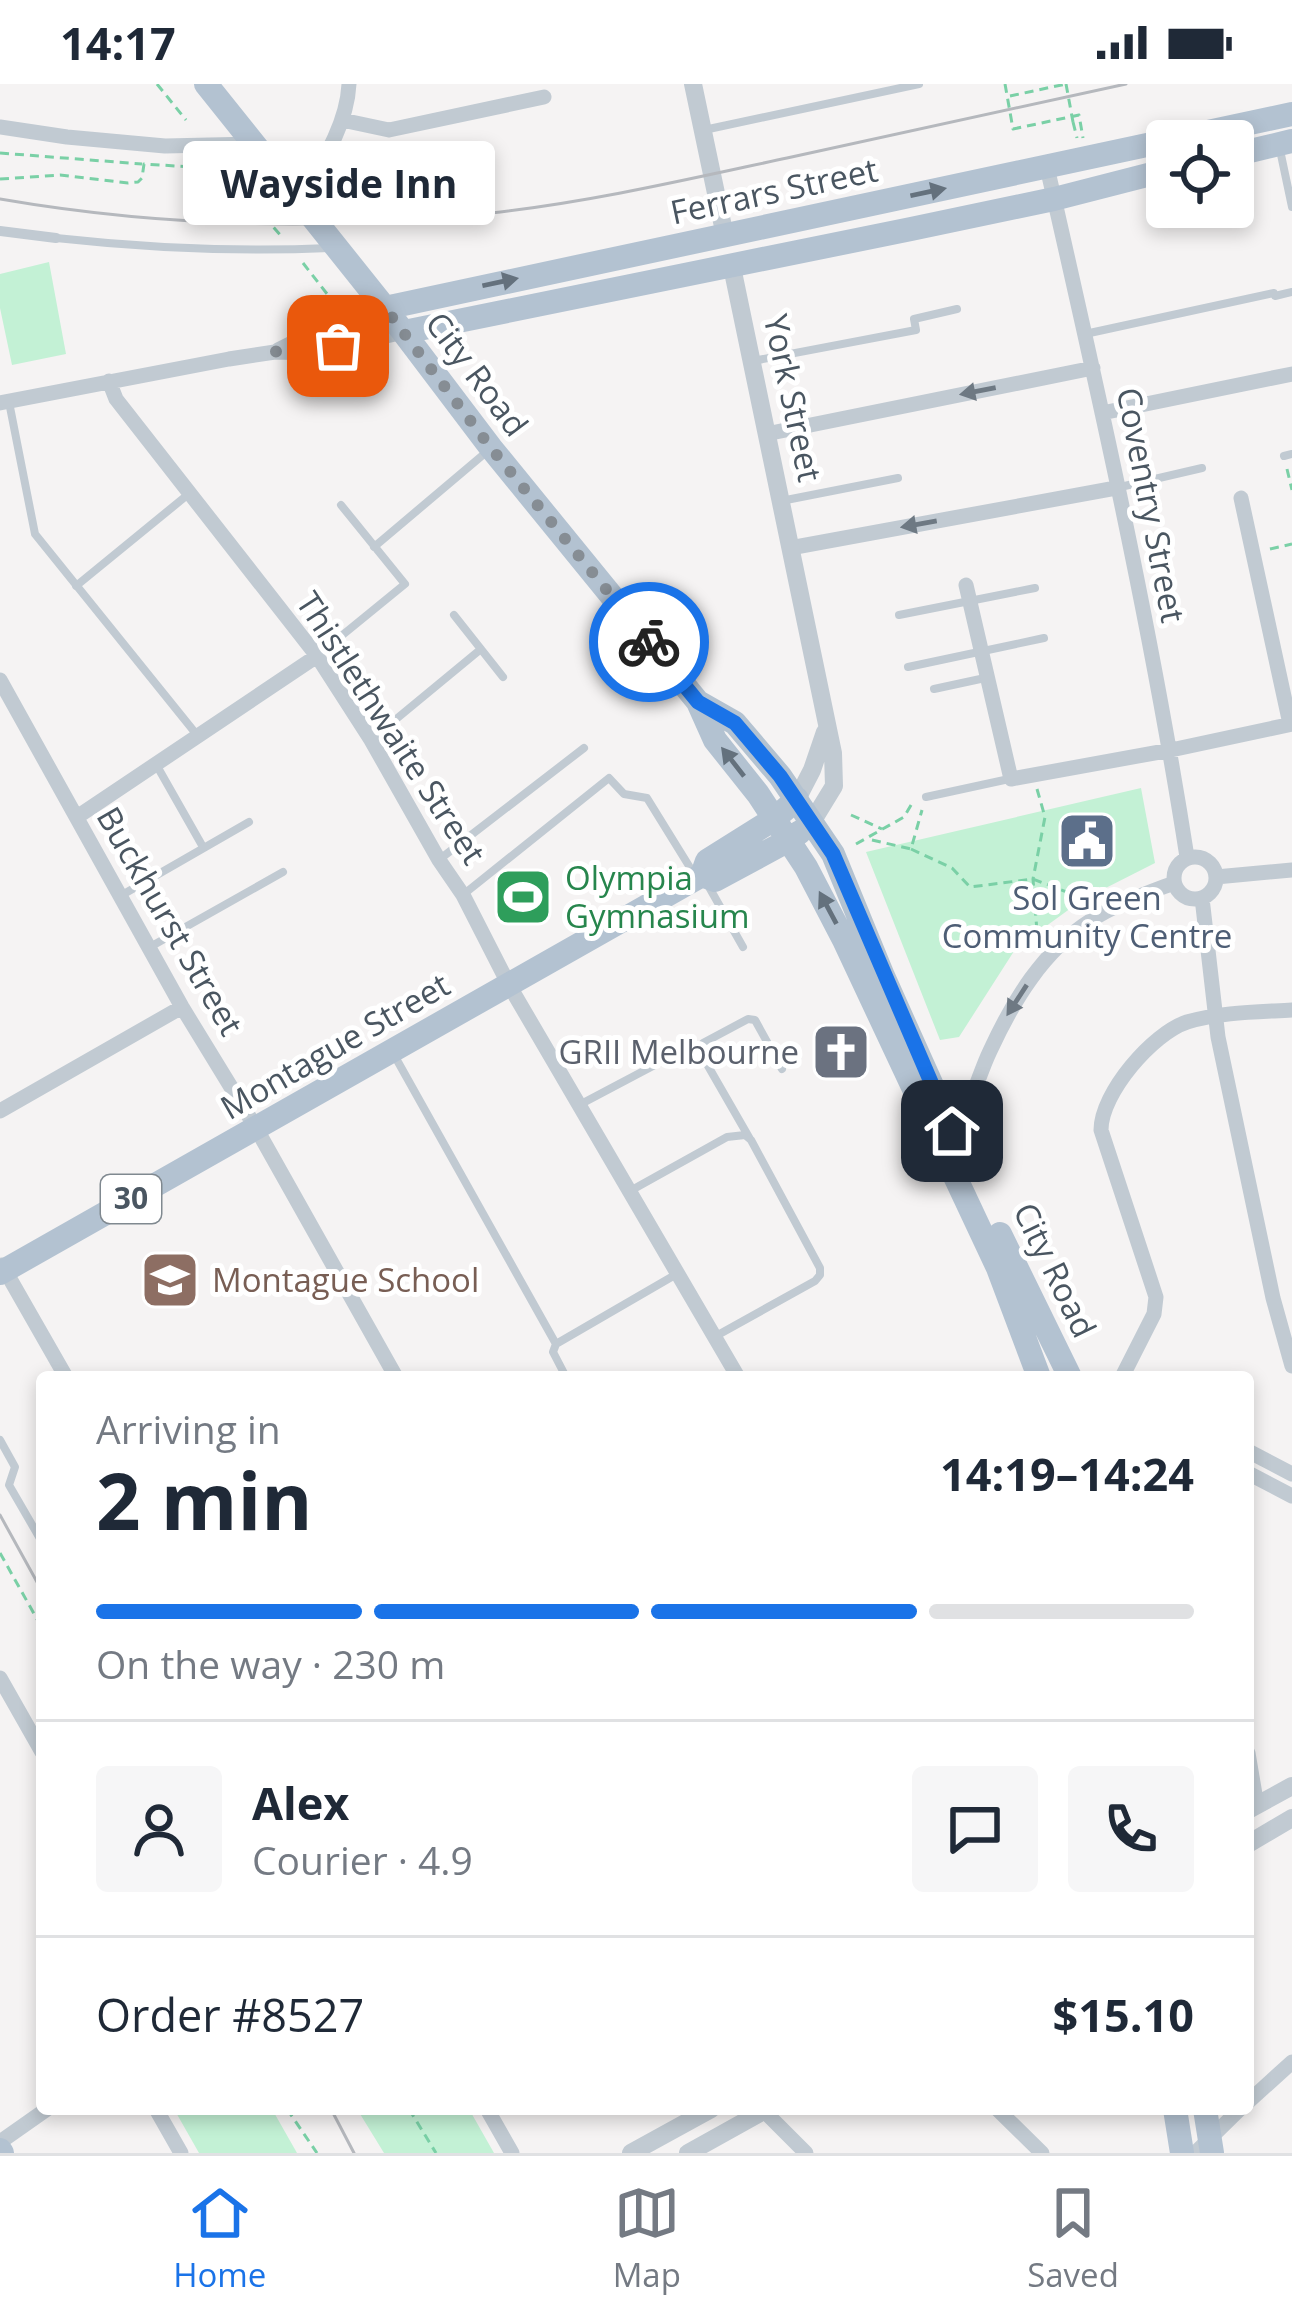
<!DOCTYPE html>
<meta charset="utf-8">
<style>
:root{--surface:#fff;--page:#f6f6f7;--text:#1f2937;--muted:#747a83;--line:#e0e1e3;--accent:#1a73e8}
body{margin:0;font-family:"Open Sans",sans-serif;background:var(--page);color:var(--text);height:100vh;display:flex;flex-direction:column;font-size:45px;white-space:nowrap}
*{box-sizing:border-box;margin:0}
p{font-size:39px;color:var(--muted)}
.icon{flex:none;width:66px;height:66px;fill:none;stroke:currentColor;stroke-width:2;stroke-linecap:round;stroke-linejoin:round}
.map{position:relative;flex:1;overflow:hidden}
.sheet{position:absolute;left:36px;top:1287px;width:1218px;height:744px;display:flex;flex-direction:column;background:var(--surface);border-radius:12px;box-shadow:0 6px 18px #0003}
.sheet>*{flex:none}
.buttons{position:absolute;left:1146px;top:36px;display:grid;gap:24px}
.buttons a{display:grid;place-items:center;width:108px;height:108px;border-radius:12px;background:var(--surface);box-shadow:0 6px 18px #0003;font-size:60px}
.pin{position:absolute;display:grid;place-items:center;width:102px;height:102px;color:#fff;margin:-51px;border-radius:24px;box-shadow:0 6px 18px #0006}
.courier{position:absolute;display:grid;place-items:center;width:120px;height:120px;margin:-60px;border:9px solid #1a73e8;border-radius:50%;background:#fff;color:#222;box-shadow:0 3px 15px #0007}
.bubble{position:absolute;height:84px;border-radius:12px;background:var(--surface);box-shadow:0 6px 18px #0003;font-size:39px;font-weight:700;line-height:84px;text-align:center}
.head em{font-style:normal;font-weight:700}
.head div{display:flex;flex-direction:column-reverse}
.head{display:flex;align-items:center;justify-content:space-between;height:204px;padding:0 60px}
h1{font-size:78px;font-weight:700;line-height:90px}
.bar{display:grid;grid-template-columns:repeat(4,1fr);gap:18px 12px;align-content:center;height:144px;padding:0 60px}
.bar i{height:15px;border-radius:9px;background:var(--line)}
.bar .current{background:var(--accent)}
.bar p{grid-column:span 4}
.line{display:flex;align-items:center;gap:30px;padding:0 60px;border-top:3px solid var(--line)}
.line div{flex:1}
.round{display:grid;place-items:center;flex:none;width:126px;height:126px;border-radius:12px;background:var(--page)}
.status{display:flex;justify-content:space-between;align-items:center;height:84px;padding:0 60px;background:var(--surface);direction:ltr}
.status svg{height:33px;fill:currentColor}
.tab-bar{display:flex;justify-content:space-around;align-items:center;height:168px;border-top:3px solid var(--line);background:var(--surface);font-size:33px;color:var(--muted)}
.tab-bar a{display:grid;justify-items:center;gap:6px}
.tab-bar .current{color:var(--accent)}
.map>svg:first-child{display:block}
</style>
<div class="status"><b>14:17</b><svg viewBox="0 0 49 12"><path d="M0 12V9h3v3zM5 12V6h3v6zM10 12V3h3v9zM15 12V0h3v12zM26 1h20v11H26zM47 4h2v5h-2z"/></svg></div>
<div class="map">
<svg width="1292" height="2069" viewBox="0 0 1292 2069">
<rect width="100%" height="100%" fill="#f5f3f3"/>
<path fill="#c3f1d5" d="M49,178L66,270L12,281L0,224V190Z
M1141,704L1155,779L1082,816L1016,864L959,953L940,956L866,768Z
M174,2025H272L297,2069H199Z
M357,2025H469L494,2069H384Z"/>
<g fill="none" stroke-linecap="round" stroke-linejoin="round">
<path stroke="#7ad0a6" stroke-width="3" stroke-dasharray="9 6" stroke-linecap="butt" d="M157,0L186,36
M1005,0L1013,45L1079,31L1083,54
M1010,12L1066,0
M1073,38L1077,54
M399,59L406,90
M0,69L142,80
M0,95L60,91L128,99L138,98L142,94L144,80L223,85L282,153
M303,179L331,215
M1287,385L1292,406
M1270,465L1292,460
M1037,705L1045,733L1033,795L1038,861
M851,731L882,745
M872,756L911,765L922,726
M856,760L904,733L914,716
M911,765L952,784L970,803L1033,795L1090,817
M0,1469L42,1544
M287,2025L317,2069
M409,2025L436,2069"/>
<path stroke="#c1cad2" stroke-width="8" d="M704,46L919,0
M1280,66L1292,123
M56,154C147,164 239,168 330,164
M1085,250L1274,209L1275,212L1292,208
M753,277L916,246L914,235L957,225
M9,318L35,450L197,651
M1284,372L1292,370
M1116,404L1202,384
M781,417L898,394
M374,463L490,365
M76,502L191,408
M454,531L503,593
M899,531L1035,504
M318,571L405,500L341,421
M908,583L1044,554
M934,605L985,594
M372,655L481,565
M157,682L203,763
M926,713L1009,695
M440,775L584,664
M709,803L743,863
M464,810L609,694L624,710L647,714L694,790
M122,811L249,738
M150,863L283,788
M393,969L556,1260L675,1191
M581,1020L687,964L702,963
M750,1055L700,968L703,959L748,935L755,936L782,985
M630,1107L727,1053L745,1051L751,1056L820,1184V1191L815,1197L716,1252
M556,1260L553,1268L566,1293
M0,1356L15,1383L9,1401L42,1458"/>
<path stroke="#c1cad2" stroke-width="10" d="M0,147L56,154"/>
<path stroke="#c1cad2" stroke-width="15" d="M342,36L389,46L544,13
M0,43L67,53L165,62L255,60
M1047,83C1099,311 1151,542 1187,773
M300,115C321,80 347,42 349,0
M278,266L308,251L385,224
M109,297L116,315L317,572L371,656L439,776L463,811L509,901L738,1293
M0,319L229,275L275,268L311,269L404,248
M1102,329L1292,290
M766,350L1093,284
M1241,414L1290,640
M790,464L1116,404
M966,501L1011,695L1171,666L1292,640
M0,596L182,923L256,1044L396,1293
M77,733L317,572
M1174 794a21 21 0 1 1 42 0a21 21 0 1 1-42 0Z
M1216,793L1292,786
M1202,814L1218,953L1273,1214L1292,1282
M0,1027L182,923
M950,1049C971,1027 977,994 990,967C1013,917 1043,867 1090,837C1116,820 1145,810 1174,799
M2,1181L66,1293
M1122,1293L1154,1230L1156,1213L1101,1046C1101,1009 1153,949 1187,938C1221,928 1257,928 1292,926
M1248,1367L1292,1390
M1248,1389L1292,1412
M0,1594L42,1668
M1248,1669L1257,1722
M1248,2018L1292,1978
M156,2025L181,2069
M487,2025L512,2069
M762,2025L806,2069
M997,2025L1042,2069
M0,2058L47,2025
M1195,2069L1240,2025"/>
<path stroke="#c1cad2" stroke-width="18" d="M693,0L725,152
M732,183L833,669L834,702L812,738
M797,715L812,686L825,648
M1248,1726L1292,1702
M1248,1760L1292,1734
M631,2069L711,2025
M688,2069L767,2025"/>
<path stroke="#b3c2d1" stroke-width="24" d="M206,0L385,224L491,364L698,618L715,656L758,710L806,783L844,856L998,1184L1039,1293
M1233,71L1292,57
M385,224L1292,30
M404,248L911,145L1054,115L1167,86
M698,618L735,639L780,692L833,770L883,892L960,1064
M702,791L715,796L789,756L800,748
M1000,1150L1070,1293
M0,1189L702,791L707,777L774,735L797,715
M1175,2025L1182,2069
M1205,2025L1212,2069
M0,2066L2,2069"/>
<path stroke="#b5b8bd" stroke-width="3" d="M0,115C162,143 327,147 491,129C591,118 689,95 787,74C900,49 1013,24 1126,0
M0,1431L42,1507
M331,2025L354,2069"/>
<path stroke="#7ad0a6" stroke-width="3" stroke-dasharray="9 6" stroke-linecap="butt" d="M1066,0L1073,38"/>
</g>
<defs><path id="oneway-solid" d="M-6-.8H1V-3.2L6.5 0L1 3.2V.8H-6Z" transform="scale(3)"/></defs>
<g fill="#64717d">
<use href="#oneway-solid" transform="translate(928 108) rotate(-12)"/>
<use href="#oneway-solid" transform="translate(500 198) rotate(-12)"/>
<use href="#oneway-solid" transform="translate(733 678) rotate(-128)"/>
<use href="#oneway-solid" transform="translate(828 824) rotate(-118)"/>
</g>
<g fill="#6e7983">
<use href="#oneway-solid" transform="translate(978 307) rotate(169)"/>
<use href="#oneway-solid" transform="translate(919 440) rotate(170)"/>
<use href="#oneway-solid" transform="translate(1017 916) rotate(123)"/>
</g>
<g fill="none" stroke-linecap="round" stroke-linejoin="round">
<path stroke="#868d94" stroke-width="12" stroke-dasharray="0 21.6" d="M338,262L311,268H275L308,250L385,224L491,364L649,558"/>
<path stroke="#1a73e8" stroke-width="15" d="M649,558L698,618L735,639L780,692L833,770L952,1047"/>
</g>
<defs>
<g id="civic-square" transform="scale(3)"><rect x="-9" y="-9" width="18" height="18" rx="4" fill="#5c6f8a" stroke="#fff"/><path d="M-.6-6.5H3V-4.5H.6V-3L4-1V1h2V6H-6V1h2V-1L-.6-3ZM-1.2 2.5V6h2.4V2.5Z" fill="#fff"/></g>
<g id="stadium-square" transform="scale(3)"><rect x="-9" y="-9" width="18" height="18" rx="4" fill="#2e9e5b" stroke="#fff"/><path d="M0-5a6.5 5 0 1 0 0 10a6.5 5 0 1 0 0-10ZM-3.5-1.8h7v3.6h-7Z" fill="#fff"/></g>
<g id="church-square" transform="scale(3)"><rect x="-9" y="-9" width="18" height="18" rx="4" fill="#6b7280" stroke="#fff"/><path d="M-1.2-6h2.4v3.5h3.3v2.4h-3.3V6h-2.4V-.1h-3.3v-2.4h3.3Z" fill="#fff"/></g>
<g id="school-square" transform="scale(3)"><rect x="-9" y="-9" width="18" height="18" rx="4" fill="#8d6e63" stroke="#fff"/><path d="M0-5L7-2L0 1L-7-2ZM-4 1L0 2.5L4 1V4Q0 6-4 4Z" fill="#fff"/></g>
</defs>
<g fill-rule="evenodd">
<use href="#civic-square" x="1087" y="757"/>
<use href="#stadium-square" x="523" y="813"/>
<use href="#church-square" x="841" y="968"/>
<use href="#school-square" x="170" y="1196"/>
</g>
<g text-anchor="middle" stroke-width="10" stroke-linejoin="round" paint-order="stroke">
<rect fill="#fff" stroke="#808990" stroke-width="3" x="101" y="1091" width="60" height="48" rx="9"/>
<g font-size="30" font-weight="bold" fill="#4a5661">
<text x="131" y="1125">30</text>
</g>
<g font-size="33" fill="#4a5661" stroke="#fff">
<text transform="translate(774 107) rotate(-12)" y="12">Ferrars Street</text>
<text transform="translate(477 290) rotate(53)" y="12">City Road</text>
<text transform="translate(793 314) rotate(78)" y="12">York Street</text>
<text transform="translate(1151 421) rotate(79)" y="12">Coventry Street</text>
<text transform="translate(391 644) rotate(57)" y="12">Thistlethwaite Street</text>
<text transform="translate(170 837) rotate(60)" y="12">Buckhurst Street</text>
<text transform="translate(335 962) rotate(-30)" y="12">Montague Street</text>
<text transform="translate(1055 1186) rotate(64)" y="12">City Road</text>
</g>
<g font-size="33" fill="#27864d" stroke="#fff" text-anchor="start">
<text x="565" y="806">Olympia<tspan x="565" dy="38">Gymnasium</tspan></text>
</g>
<g font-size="33" fill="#4e5e75" stroke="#fff">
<text x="1087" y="826">Sol Green<tspan x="1087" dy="38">Community Centre</tspan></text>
</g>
<g font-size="33" fill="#5b616d" stroke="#fff" text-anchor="end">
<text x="799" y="980">GRII Melbourne</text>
</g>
<g font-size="33" fill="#785e54" stroke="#fff" text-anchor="start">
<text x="212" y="1208">Montague School</text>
</g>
</g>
</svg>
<div class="buttons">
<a><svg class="icon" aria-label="locate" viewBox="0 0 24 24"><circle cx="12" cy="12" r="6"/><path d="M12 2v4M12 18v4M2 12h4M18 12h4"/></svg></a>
</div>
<div class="pin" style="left:338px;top:262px;background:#ea580c"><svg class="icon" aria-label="bag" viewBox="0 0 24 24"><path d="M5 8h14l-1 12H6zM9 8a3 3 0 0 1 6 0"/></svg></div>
<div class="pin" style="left:952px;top:1047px;background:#1f2937"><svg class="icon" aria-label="home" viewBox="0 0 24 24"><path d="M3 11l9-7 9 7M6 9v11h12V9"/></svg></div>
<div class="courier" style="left:649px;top:558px"><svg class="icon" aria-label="bike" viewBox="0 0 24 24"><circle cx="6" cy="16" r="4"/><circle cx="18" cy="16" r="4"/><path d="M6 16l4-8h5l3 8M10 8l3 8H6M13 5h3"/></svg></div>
<div class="bubble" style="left:183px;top:57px;width:312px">Wayside Inn</div>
<section class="sheet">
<div class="head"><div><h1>2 min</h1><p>Arriving in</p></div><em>14:19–14:24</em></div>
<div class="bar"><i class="current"></i><i class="current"></i><i class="current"></i><i></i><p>On the way · 230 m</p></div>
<div class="line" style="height:216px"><a class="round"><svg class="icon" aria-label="person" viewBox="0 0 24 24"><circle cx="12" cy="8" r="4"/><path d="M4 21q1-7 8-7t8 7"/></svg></a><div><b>Alex</b><p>Courier · 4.9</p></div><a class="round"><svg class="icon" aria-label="chat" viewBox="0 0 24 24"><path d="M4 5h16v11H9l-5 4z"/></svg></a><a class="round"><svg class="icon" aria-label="phone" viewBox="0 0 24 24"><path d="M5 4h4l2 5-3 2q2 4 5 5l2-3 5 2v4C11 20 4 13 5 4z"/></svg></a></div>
<div class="line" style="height:156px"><div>Order #8527</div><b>$15.10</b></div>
</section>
</div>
<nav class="tab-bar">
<a class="current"><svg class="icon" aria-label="home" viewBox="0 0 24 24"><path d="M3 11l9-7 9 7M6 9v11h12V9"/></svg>Home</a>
<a><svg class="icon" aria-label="map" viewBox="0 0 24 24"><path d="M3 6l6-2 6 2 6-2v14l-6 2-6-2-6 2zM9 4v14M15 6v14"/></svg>Map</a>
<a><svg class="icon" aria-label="saved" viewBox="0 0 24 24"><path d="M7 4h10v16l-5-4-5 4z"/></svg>Saved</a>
</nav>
